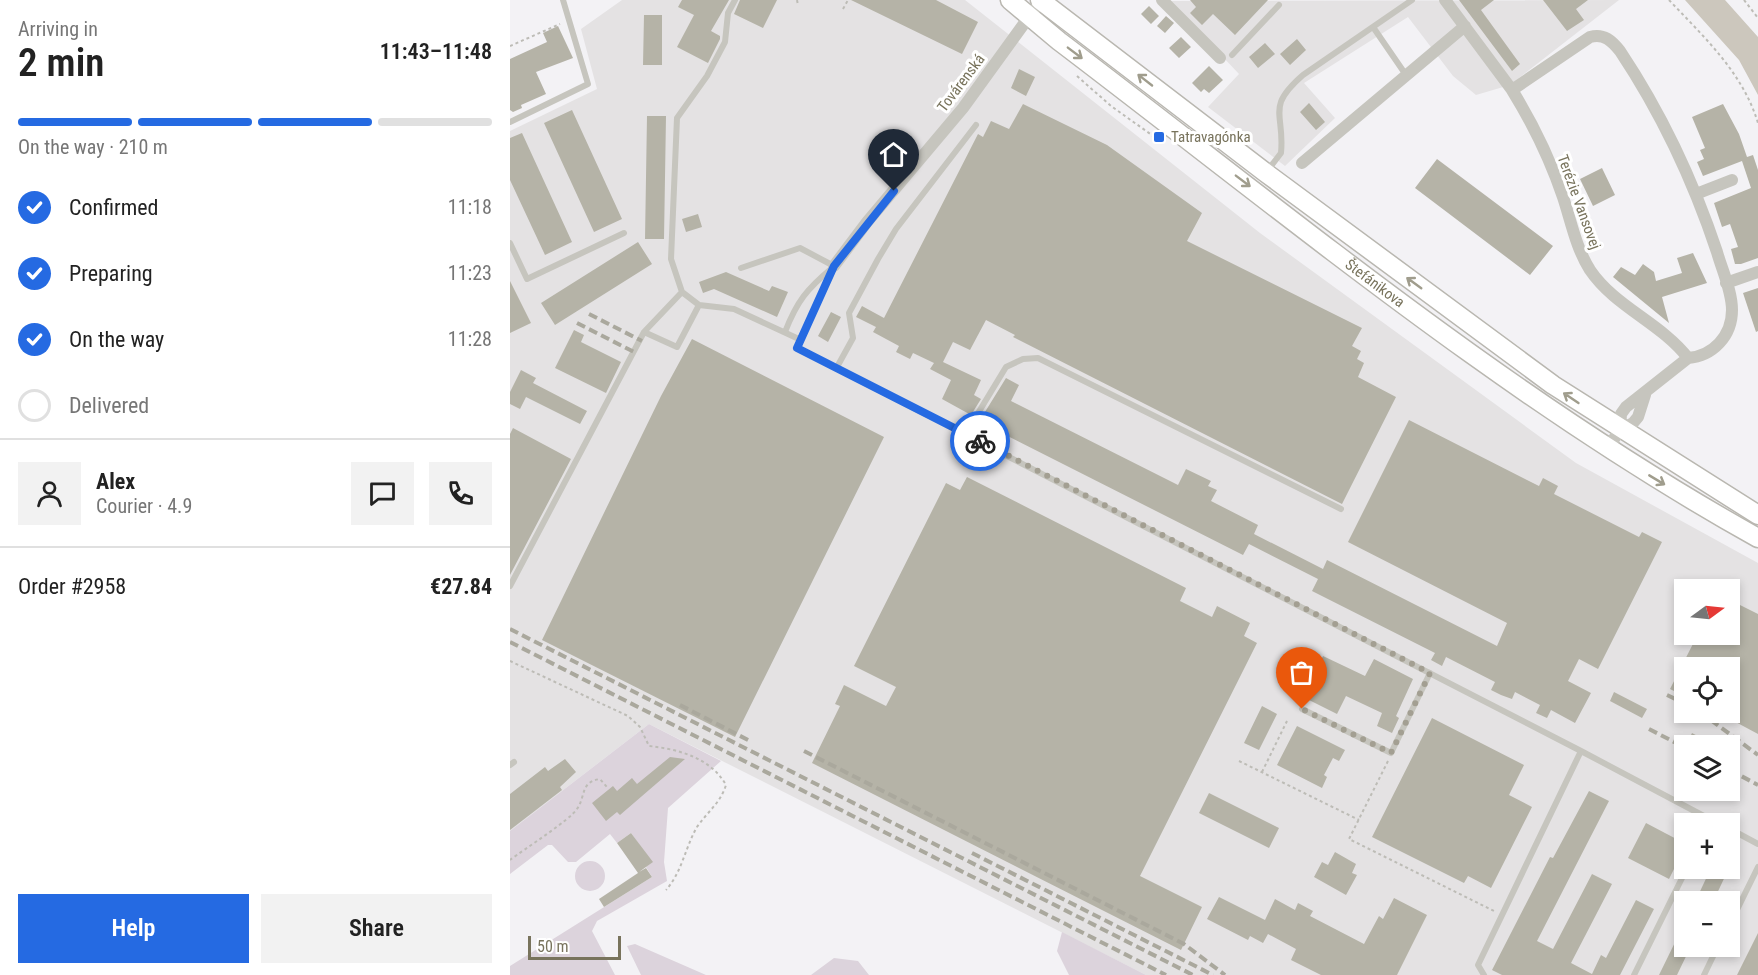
<!DOCTYPE html>
<meta charset="utf-8">
<style>
:root{--surface:#fff;--page:#f2f2f2;--text:#222;--muted:#767676;--line:#e0e0e0;--accent:#256ae2}
body{margin:0;font-family:"Roboto Condensed",sans-serif;background:var(--page);color:var(--text);height:100vh;display:flex;flex-direction:column;font-size:22px;white-space:nowrap}
*{box-sizing:border-box;margin:0}
p{font-size:20px;color:var(--muted)}
.icon{flex:none;width:33px;height:33px;fill:none;stroke:currentColor;stroke-width:2;stroke-linecap:round;stroke-linejoin:round}
.map{position:relative;flex:1;overflow:hidden}
.details{display:flex;flex-direction:column;background:var(--surface);width:510px}
.details>*{flex:none}
.needle{width:39px;rotate:75deg}
.buttons{position:absolute;left:1164px;top:579px;display:grid;gap:12px}
.buttons a{display:grid;place-items:center;width:66px;height:66px;border-radius:0px;background:var(--surface);box-shadow:0 3px 9px #0003;font-size:30px}
.scale{position:absolute;left:18px;bottom:15px;width:93px;box-sizing:border-box;padding-left:6px;border:3px solid #78735c;border-top:0;font-size:16px;line-height:21px;white-space:nowrap;color:#78735c;-webkit-text-stroke:4px #fff;paint-order:stroke}
.pin{position:absolute;display:grid;place-items:center;width:51px;height:51px;color:#fff;margin:-62px -26px;border-radius:50% 50% 50% 0;rotate:-45deg;box-shadow:0 0 6px #0007}
.pin .icon{rotate:45deg}
.courier{position:absolute;display:grid;place-items:center;width:60px;height:60px;margin:-30px;border:4px solid #256ae2;border-radius:50%;background:#fff;color:#222;box-shadow:0 2px 8px #0007}
.summary em{font-style:normal;font-weight:600}
.summary div{display:flex;flex-direction:column-reverse}
.summary{display:flex;align-items:center;justify-content:space-between;height:102px;padding:0 18px}
h1{font-size:39px;font-weight:600;line-height:45px}
.bar{display:grid;grid-template-columns:repeat(4,1fr);gap:9px 6px;align-content:center;height:72px;padding:0 18px}
.bar i{height:8px;border-radius:4px;background:var(--line)}
.bar .current{background:var(--accent)}
.bar p{grid-column:span 4}
.line{display:flex;align-items:center;gap:15px;padding:0 18px;border-top:2px solid var(--line)}
.line div{flex:1}
.round{display:grid;place-items:center;flex:none;width:63px;height:63px;border-radius:0px;background:var(--page)}
ol{padding:0 18px;list-style:none}
li{display:flex;align-items:center;gap:18px;height:66px}
li p{margin-inline-start:auto}
li .icon{padding:6px;border-radius:50%;background:var(--accent);color:#fff;stroke-width:4}
li:last-child{color:var(--muted)}
li i{width:33px;height:33px;border:3px solid var(--line);border-radius:50%}
.action{display:flex;gap:12px;margin-top:auto;padding:12px 18px}
.action a{flex:1;height:69px;border-radius:0px;background:var(--accent);color:#fff;font-size:24px;font-weight:600;line-height:69px;text-align:center}
.action a+a{background:var(--page);color:var(--text)}
main{display:flex;flex:1;min-height:0}
.map>svg:first-child{display:block}
</style>
<main>
<section class="details">
<div class="summary"><div><h1>2 min</h1><p>Arriving in</p></div><em>11:43–11:48</em></div>
<div class="bar"><i class="current"></i><i class="current"></i><i class="current"></i><i></i><p>On the way · 210 m</p></div>
<ol>
<li><svg class="icon" aria-label="check" viewBox="0 0 24 24"><path d="M5 12l5 5 9-10"/></svg>Confirmed<p>11:18</p></li>
<li><svg class="icon" aria-label="check" viewBox="0 0 24 24"><path d="M5 12l5 5 9-10"/></svg>Preparing<p>11:23</p></li>
<li><svg class="icon" aria-label="check" viewBox="0 0 24 24"><path d="M5 12l5 5 9-10"/></svg>On the way<p>11:28</p></li>
<li><i></i>Delivered</li>
</ol>
<div class="line" style="height:108px"><a class="round"><svg class="icon" aria-label="person" viewBox="0 0 24 24"><circle cx="12" cy="8" r="4"/><path d="M4 21q1-7 8-7t8 7"/></svg></a><div><b>Alex</b><p>Courier · 4.9</p></div><a class="round"><svg class="icon" aria-label="chat" viewBox="0 0 24 24"><path d="M4 5h16v11H9l-5 4z"/></svg></a><a class="round"><svg class="icon" aria-label="phone" viewBox="0 0 24 24"><path d="M5 4h4l2 5-3 2q2 4 5 5l2-3 5 2v4C11 20 4 13 5 4z"/></svg></a></div>
<div class="line" style="height:78px"><div>Order #2958</div><b>€27.84</b></div>
<div class="action"><a>Help</a><a>Share</a></div>
</section>
<div class="map">
<svg width="1248" height="975" viewBox="0 0 1248 975">
<rect width="100%" height="100%" fill="#f3f2f5"/>
<path fill="#e4e2e3" fill-rule="evenodd" d="M112,0H455L750,233L1066,463L1248,563V975H636L139,724L0,831V131L87,89L71,29ZM1174,590H1220V634H1174ZM1174,668H1220V712H1174ZM1174,746H1220V790H1174ZM1174,824H1220V868H1174ZM1174,902H1220V946H1174Z
M1109,0L1000,85L966,95L943,76L898,17L794,83L825,118L775,166L698,107L729,74L660,1Z"/>
<path fill="#dcd3dc" d="M139,724L211,761L158,808L154,862L157,881L87,921L82,931L105,975H0V966L142,877L136,867L142,862L121,833L107,843L100,834L66,862H58L42,845H38L0,874V831Z
M65 876a15 15 0 1 1 30 0a15 15 0 1 1-30 0Z
M552,932L636,975H559L547,951Z
M125,944L196,975H131L117,946Z
M324,958L348,961L359,975H301Z"/>
<path fill="#ccc7bd" d="M1175,0H1215L1248,37V95L1229,60Z"/>
<path fill="#b5b3a7" d="M172,0H219L201,31L210,36V39L198,63L167,47L184,15L168,7Z
M230,0H267L253,28L224,14Z
M341,0H426L468,22L452,54Z
M680,0H758L725,35L703,14L692,25L680,13L686,7Z
M949,0H984L971,10L1010,64L1002,71Z
M1033,0H1078L1066,9L1074,20L1057,31Z
M639,6L649,16L641,24L631,14Z
M134,15H152V65H133Z
M656,16L664,23L655,33L647,26Z
M48,26L63,58L26,72L36,94L11,105L12,108L3,112L0,110V59L37,42L33,33Z
M671,37L681,47L669,58L659,48Z
M787,39L796,50L780,65L770,54Z
M755,43L765,54L748,68L739,57Z
M699,66L713,80L699,93L694,89L691,92L682,83Z
M509,69L525,77L516,96L501,88Z
M799,103L815,122L806,130L790,112Z
M513,104L597,145L692,213L677,241L852,328L842,346L851,351L847,359L854,363L848,377L886,397L832,504L503,337L505,335L476,320L460,350L443,342L433,362L471,380L464,395L471,399L461,415L432,399L441,380L420,369L424,363L403,353L400,359L386,352L389,346L363,332L366,327L346,317L352,306L374,318L468,134L473,137L481,121L499,129Z
M1213,104L1229,134L1237,157L1243,155L1248,170V258L1231,264H1225L1221,249L1228,247L1220,224L1212,227L1204,203L1241,188L1232,161L1193,176L1187,162L1194,159L1190,150L1195,148L1182,117Z
M62,110L112,219L84,232L34,123Z
M137,116H156L154,239H135Z
M12,133L62,242L35,255L0,180V138Z
M927,159L1043,246L1020,275L905,188Z
M1092,168L1105,195L1083,206L1070,179Z
M188,214L192,227L176,232L172,219Z
M128,242L142,264L45,325L31,303Z
M1183,253L1197,283L1152,297L1159,323L1103,277L1111,267L1125,275L1133,264L1144,272L1146,281L1172,273L1167,258Z
M216,272L259,291L262,286L278,292L267,317L204,289L193,293L189,282Z
M0,281L21,323L0,333Z
M1248,288V331L1246,332L1233,293Z
M321,312L331,317L318,342L308,336Z
M64,330L74,335L71,342L111,362L96,393L45,368Z
M182,339L374,437L225,737L32,640L151,396Z
M11,370L26,378L23,383L77,411L70,424L16,397L10,409L0,404V392Z
M496,378L509,385L501,401L668,485L676,469L701,481L698,486L707,490L701,501L748,525L744,534L813,569L817,560L987,646L997,623L838,542L899,420L1029,486L1033,478L1048,486L1044,494L1129,537L1132,532L1152,542L1088,669L1069,659L1058,681L1081,693L1065,723L1041,710L1037,718L1026,713L1030,705L1005,692L1002,699L991,695L981,690L985,682L936,657L932,666L921,660L925,653L802,591L808,579L739,544L733,555L472,423L470,420Z
M3,428L61,459L0,575V434Z
M457,477L676,588L670,601L702,617L707,606L740,623L734,636L747,643L630,876L692,907L671,950L302,763L330,706L325,704L334,685L376,706L386,687L344,666L436,483L450,490Z
M1220,600L1248,614V734L1220,719V668H1174V696L1160,689L1188,634H1220Z
M813,656L855,676L864,659L903,679L886,716L889,718L882,733L867,726L872,713L836,696L827,714L793,697Z
M1104,692L1137,709L1132,718L1100,701Z
M752,706L767,714L749,750L734,743Z
M922,718L1014,765L999,795L1022,807L981,888L958,876L954,883L862,837Z
M787,726L835,750L829,761L823,758L814,775L817,777L812,788L767,765Z
M1182,733L1206,746H1176Z
M160,757L175,759L110,815L107,812L96,821L82,803L103,786L107,791L122,778L127,784Z
M55,759L66,772L50,787L52,790L0,830V794L35,767L38,771Z
M1079,791L1099,801L1027,941L1043,949L1082,874L1102,884L1061,963L1082,974L1091,955L1096,958L1126,900L1144,909L1110,975H992L982,970L1040,857L1043,858Z
M699,793L769,828L759,848L689,813Z
M1136,823L1174,843V849L1159,879L1118,858Z
M121,833L143,862L129,872L136,868L142,877L94,907L89,899L128,873L107,843Z
M825,852L846,864L842,873L847,875L836,895L804,877L812,862L818,865Z
M1201,868H1219L1203,902H1185Z
M709,897L755,920L765,899L785,910L788,903L803,911L800,916L854,944L869,916L873,919L884,898L917,915L887,975H811L781,960L786,949L758,934L753,943L740,936L738,940L697,919Z
M1174,924V946H1181L1167,975H1149Z
M1248,933V975H1227Z"/>
<g fill="none" stroke-linecap="round" stroke-linejoin="round">
<g stroke="#b9b7b0" stroke-width="21">
<g id="primary">
<path id="s1" d="M500,0L549,41C777,214 998,399 1248,538"/>
<path d="M530,0L756,173L1043,385L1248,515"/>
</g>
</g>
<path stroke="#bdbcb6" stroke-width="2" stroke-dasharray="3 3" stroke-linecap="butt" d="M287,0L288,5
M1159,0C1194,37 1233,73 1248,123
M1234,0L1248,18
M333,9L338,0
M0,46L50,24
M567,76L601,106L653,143
M0,661L118,716L130,727L139,746C168,749 201,758 216,785C210,804 197,812 187,827C175,848 172,872 156,890
M729,761L849,820
M878,761L839,839L984,911
M752,772L777,721
M0,860C13,850 60,820 67,809C76,796 70,782 90,779L97,787"/>
<path stroke="#c6c5be" stroke-width="6" d="M225,0L218,13L215,42L197,76L167,118L161,259L172,292L189,305L224,309L291,340
M863,27L896,75
M722,55L769,5
M0,122L78,84L53,0
M758,170L771,153C775,113 755,108 793,75L902,0
M0,243L17,279L114,233
M324,266L287,348L1071,751
M231,268L290,248L324,266
M134,332L167,347L189,305
M275,332C287,301 297,289 322,268
M327,367L343,338L339,313L368,259L386,229L466,125
M456,433L496,367L513,359L528,358L831,509
M0,586L134,332L172,292
M792,709L881,753L920,673
M0,765L4,762
M1220,829L1248,844
M1220,924L1248,867
M974,975L968,965L1071,751L1209,824
M1124,975L1177,868
M1194,975L1208,946"/>
<path stroke="#c6c5be" stroke-width="12" d="M652,0L710,58
M935,0L1002,90
M792,163L955,26
M1186,194L1222,180
M324,266L357,222L453,108L524,10
M1216,283L1248,272
M1110,430L1111,414L1116,407L1178,358C1203,356 1222,336 1222,310C1222,291 1212,270 1207,252C1183,180 1152,114 1110,51C1102,41 1094,33 1080,37L1002,90C1023,124 1040,159 1053,197C1061,221 1066,248 1080,270C1105,307 1151,323 1178,358
M1097,449L1110,430L1123,423L1128,417L1135,395"/>
<use href="#primary" stroke="#fff" stroke-width="18"/>
<path stroke="#aaa89d" stroke-width="4" stroke-dasharray="9 4.5" stroke-linecap="butt" d="M79,314L132,341
M67,323L126,353
M0,629L683,975
M0,642L656,975
M1157,695L1174,703
M170,705L242,742
M1190,712L1248,755
M1139,729L1174,747
M294,751L674,944L715,975
M1220,770L1248,785
M462,853L703,975"/>
</g>
<defs><path id="oneway-shaft" d="M-6 0H5M1.5-3L5.5 0L1.5 3" fill="none" stroke-width="1.6" stroke-linecap="round" stroke-linejoin="round" transform="scale(1.5)"/></defs>
<g stroke="#a09d8d">
<use href="#oneway-shaft" transform="translate(565 53) rotate(37)"/>
<use href="#oneway-shaft" transform="translate(635 80) rotate(-142)"/>
<use href="#oneway-shaft" transform="translate(733 181) rotate(37)"/>
<use href="#oneway-shaft" transform="translate(904 283) rotate(-144)"/>
<use href="#oneway-shaft" transform="translate(1061 398) rotate(-146)"/>
<use href="#oneway-shaft" transform="translate(1147 480) rotate(31)"/>
</g>
<g fill="none" stroke-linecap="round" stroke-linejoin="round">
<path stroke="#a39f92" stroke-width="6" stroke-dasharray="0 10.8" d="M470,441L920,673L881,753L792,709"/>
<path stroke="#256ae2" stroke-width="8" d="M384,191L324,266L287,348L470,441"/>
</g>
<rect fill="#256ae2" stroke="#fff" stroke-width="2" x="643" y="131" width="12" height="12" rx="3"/>
<g text-anchor="middle" stroke-width="6" stroke-linejoin="round" paint-order="stroke">
<g font-size="15" fill="#78735c" stroke="#fff">
<text transform="translate(451 83) rotate(-53)" y="5">Továrenská</text>
<text transform="translate(1069 202) rotate(70)" y="5">Terézie Vansovej</text>
<text dy="5" stroke="none"><textPath href="#s1" startOffset="462">Štefánikova</textPath></text>
</g>
<g font-size="15" fill="#78735c" stroke="#fff" text-anchor="start">
<text x="661" y="142">Tatravagónka</text>
</g>
</g>
</svg>
<div class="buttons">
<a><svg class="needle" viewBox="-14 -14 28 28"><path d="M0-13l5 13h-10z" fill="#e53935"/><path d="M0 13l5-13h-10z" fill="#767676"/></svg></a>
<a><svg class="icon" aria-label="locate" viewBox="0 0 24 24"><circle cx="12" cy="12" r="6"/><path d="M12 2v4M12 18v4M2 12h4M18 12h4"/></svg></a>
<a><svg class="icon" aria-label="layers" viewBox="0 0 24 24"><path d="M12 4l9 5-9 5-9-5zM3 14l9 5 9-5"/></svg></a>
<a>+</a>
<a>−</a>
</div>
<div class="scale">50 m</div>
<div class="pin" style="left:792px;top:709px;background:#ea580c"><svg class="icon" aria-label="bag" viewBox="0 0 24 24"><path d="M5 8h14l-1 12H6zM9 8a3 3 0 0 1 6 0"/></svg></div>
<div class="pin" style="left:384px;top:191px;background:#1f2937"><svg class="icon" aria-label="home" viewBox="0 0 24 24"><path d="M3 11l9-7 9 7M6 9v11h12V9"/></svg></div>
<div class="courier" style="left:470px;top:441px"><svg class="icon" aria-label="bike" viewBox="0 0 24 24"><circle cx="6" cy="16" r="4"/><circle cx="18" cy="16" r="4"/><path d="M6 16l4-8h5l3 8M10 8l3 8H6M13 5h3"/></svg></div>
</div>
</main>
